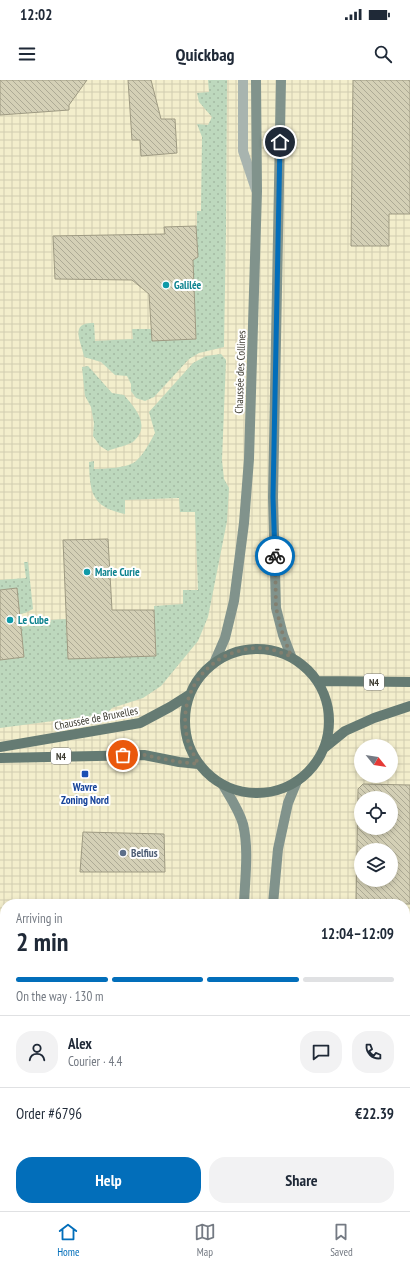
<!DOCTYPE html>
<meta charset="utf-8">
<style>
:root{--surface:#fff;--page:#f2f2f3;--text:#1f2937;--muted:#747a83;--line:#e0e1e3;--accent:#026eba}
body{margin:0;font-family:"PT Sans Narrow",sans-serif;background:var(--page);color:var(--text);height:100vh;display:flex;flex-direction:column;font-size:15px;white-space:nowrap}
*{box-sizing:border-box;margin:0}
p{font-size:13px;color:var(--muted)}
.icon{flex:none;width:22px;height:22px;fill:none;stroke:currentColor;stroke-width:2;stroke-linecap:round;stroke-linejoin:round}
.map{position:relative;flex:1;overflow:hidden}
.side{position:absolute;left:0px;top:819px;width:410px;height:312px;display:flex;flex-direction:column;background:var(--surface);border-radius:16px 16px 0 0;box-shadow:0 2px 6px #0003}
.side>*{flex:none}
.needle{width:26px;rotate:120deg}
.tools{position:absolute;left:354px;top:659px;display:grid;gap:8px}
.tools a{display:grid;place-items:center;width:44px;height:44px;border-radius:50%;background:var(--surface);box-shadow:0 2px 6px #0003;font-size:20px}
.pin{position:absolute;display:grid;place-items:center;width:34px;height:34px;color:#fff;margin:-17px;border:2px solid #fff;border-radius:50%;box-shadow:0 1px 4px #0007}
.courier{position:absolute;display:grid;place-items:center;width:40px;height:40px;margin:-20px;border:3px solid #026eba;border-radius:50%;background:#fff;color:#222;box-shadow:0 1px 5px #0007}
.headline em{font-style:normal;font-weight:600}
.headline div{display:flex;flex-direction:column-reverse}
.headline{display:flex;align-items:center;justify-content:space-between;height:68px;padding:0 16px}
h1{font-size:26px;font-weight:600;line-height:30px}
.bar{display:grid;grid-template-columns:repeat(4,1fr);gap:6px 4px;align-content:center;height:48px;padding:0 16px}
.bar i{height:5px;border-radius:3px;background:var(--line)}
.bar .on{background:var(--accent)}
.bar p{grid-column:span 4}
.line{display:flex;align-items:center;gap:10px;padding:0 16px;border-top:1px solid var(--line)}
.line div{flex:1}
.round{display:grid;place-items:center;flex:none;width:42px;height:42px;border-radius:16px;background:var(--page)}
.button{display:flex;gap:8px;margin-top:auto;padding:8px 16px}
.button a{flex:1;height:46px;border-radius:16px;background:var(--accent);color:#fff;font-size:16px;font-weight:600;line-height:46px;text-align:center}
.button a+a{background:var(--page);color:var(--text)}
.status{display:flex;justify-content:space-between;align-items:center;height:28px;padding:0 20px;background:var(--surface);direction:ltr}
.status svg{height:11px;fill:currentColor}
header{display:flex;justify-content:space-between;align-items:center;height:52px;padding:0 16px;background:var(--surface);font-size:18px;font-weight:600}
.dock{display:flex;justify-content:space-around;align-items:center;height:56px;border-top:1px solid var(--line);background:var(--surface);font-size:11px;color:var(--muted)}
.dock a{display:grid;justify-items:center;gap:2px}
.dock .on{color:var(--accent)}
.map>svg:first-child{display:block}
</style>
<div class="status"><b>12:02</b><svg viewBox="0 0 49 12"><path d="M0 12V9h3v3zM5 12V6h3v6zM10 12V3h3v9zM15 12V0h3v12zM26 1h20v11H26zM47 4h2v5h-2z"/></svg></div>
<header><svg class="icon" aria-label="menu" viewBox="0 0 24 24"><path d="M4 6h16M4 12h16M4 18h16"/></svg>Quickbag<svg class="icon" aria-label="search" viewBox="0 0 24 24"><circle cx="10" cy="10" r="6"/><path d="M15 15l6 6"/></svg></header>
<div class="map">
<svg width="410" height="1131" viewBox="0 0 410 1131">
<defs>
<pattern id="industrial-grid" width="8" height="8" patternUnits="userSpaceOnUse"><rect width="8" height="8" fill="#f3eecc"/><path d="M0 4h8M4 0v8" fill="none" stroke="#d1cdb0"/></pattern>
<pattern id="green-dots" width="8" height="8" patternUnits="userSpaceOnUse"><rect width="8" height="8" fill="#bdd8bd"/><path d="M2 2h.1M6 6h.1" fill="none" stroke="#a4baa3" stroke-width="1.8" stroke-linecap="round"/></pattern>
<pattern id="building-back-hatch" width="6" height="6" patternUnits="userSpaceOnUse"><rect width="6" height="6" fill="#d4d0b6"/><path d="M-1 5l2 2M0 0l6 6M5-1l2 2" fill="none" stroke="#adaa95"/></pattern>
</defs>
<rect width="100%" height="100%" fill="#fef9df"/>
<path fill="url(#industrial-grid)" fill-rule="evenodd" d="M0,0H410V1131H62L0,1128ZM361,666H391V696H361ZM361,718H391V748H361ZM361,770H391V800H361ZM5,824H405V1126H5Z"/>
<path fill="url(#green-dots)" d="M208,0H227L226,149L224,267L199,273L189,279L154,317L145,321L136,318L131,311V304L127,296L115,295L101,282L84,277C82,263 68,242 94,243L95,261L133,259L132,249H152V261L196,259L193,180L198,177L196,146L197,145V131H201L202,57L197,44L208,45L212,37L199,22L197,13L209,12Z
M221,274L226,280L222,380L224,399L229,408L227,441L208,537L198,561L161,606L143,618L112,628L106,634L0,648V580L24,577L21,547L50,544L51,540L66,539L68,578L156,576L154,526L183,524V510H198L195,432H180L179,418L125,420V434C91,427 90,412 89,382L94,381V389C103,389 129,388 136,381C144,374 150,362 155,353L149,332L193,283L206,276Z
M88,286L112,313L124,315C135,328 151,345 134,361C130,365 114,368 108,371L100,366L93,356L94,343L91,327L85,316L82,287Z
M24,482H28L33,529L25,533L20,534L17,509L0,510V500L26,498Z"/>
<path fill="url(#building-back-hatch)" stroke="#9e9a82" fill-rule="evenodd" d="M0,0H87L69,25V30L0,35Z
M128,0H151L161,39H175L177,73L141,76L140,60H132Z
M353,0H410V134H389V166H351Z
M196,146L198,177L193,180L196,259L152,261L149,214L132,200L55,199L53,156L165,154L164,147Z
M108,459L112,530H154L156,576L68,579L63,460Z
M17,508L24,577L0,580V510Z
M363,704L410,705V824H356L358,709ZM361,718H391V748H361ZM361,770H391V800H361Z
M83,752L164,754L165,792H80Z"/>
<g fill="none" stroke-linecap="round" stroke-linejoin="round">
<path stroke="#a8b4af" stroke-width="10" d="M243,0V71L256,110"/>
<path stroke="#81938c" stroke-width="10" d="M281,0L273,417L276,528L283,555L291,576
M215,581L225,558L234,521L244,443L249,379L257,111L256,0
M223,705C230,717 239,730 243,744C249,769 245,798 244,824
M273,824L278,769L288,723L297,701
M238,1131V1126
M265,1131V1126"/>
<path stroke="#657b73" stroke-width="10" d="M185 641a72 72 0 1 1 144 0a72 72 0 1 1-144 0Z
M318,601L410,602
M0,667L140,643L170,627L189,615
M324,668L345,651L374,638L410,626
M0,678L144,675L179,682L198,684"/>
</g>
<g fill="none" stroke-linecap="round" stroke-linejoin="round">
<path stroke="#827f6f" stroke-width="4" stroke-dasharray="0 7.2" d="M123,675H144L179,682L198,684C195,676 190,669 188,661C174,610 213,566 264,568C273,569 283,574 291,576L283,555L276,528L275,476"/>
<path stroke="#026eba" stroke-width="5" d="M275,476L273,417L280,62"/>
</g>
<g fill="#0f9aa8" stroke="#fff" stroke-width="1.5">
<circle cx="166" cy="205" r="4"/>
<circle cx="87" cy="492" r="4"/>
<circle cx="10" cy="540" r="4"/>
</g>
<rect fill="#1a4fb4" stroke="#fff" stroke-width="1.5" x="81" y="690" width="8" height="8" rx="2"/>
<circle fill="#5c6f8a" stroke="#fff" stroke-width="1.5" cx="123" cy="773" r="4"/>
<g text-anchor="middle" stroke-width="4" stroke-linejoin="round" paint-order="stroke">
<g fill="#fff" stroke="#797770" stroke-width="1">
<rect x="364" y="594" width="20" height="16" rx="3"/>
<rect x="51" y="668" width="20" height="16" rx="3"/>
</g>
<g font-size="10" font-weight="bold" fill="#3f3d33">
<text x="374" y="606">N4</text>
<text x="61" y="680">N4</text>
</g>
<g font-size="11" font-weight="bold" fill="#0d838f" stroke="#fff" text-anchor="start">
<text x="174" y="209">Galilée</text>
<text x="95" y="496">Marie Curie</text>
<text x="18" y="544">Le Cube</text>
</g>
<g font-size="11" fill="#3f3d33" stroke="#fff">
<text transform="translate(240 292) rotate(-88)" y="4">Chaussée des Collines</text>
<text transform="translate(96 638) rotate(-11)" y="4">Chaussée de Bruxelles</text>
</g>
<g font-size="11" font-weight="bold" fill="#164399" stroke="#fff">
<text x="85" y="711">Wavre<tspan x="85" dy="13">Zoning Nord</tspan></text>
</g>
<g font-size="11" font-weight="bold" fill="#4e5e75" stroke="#fff" text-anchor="start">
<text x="131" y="777">Belfius</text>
</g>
</g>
</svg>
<div class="tools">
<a><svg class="needle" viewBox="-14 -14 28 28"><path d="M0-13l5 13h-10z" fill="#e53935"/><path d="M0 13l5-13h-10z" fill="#747a83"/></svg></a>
<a><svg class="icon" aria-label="locate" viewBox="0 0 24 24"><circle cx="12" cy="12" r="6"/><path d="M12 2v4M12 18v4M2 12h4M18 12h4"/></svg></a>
<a><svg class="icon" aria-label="layers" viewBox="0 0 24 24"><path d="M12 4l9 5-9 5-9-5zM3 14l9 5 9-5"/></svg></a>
</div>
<div class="pin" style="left:123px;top:675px;background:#ea580c"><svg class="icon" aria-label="bag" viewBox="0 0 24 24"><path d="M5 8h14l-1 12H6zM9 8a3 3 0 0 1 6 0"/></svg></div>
<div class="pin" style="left:280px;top:62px;background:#1f2937"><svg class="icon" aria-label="home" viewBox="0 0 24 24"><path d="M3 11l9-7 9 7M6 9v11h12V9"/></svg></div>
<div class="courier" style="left:275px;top:476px"><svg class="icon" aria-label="bike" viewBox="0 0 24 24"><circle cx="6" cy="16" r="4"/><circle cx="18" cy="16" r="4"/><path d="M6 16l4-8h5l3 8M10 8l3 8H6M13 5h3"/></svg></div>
<section class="side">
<div class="headline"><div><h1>2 min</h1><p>Arriving in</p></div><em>12:04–12:09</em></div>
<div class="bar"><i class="on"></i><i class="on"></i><i class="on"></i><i></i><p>On the way · 130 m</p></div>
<div class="line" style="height:72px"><a class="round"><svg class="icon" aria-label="person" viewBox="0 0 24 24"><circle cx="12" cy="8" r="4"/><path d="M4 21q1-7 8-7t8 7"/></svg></a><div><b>Alex</b><p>Courier · 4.4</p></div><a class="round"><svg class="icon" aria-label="chat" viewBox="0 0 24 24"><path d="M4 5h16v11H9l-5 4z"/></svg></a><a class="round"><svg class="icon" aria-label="phone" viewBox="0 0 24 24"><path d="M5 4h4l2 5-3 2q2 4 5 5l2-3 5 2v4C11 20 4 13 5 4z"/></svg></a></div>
<div class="line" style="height:52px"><div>Order #6796</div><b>€22.39</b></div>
<div class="button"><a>Help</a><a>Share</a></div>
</section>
</div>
<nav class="dock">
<a class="on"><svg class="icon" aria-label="home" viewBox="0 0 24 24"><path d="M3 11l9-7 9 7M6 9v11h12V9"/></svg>Home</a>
<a><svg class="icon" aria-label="map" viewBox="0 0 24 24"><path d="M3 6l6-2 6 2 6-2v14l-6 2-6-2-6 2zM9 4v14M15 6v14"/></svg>Map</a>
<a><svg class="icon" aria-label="saved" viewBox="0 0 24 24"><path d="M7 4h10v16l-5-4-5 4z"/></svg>Saved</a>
</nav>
